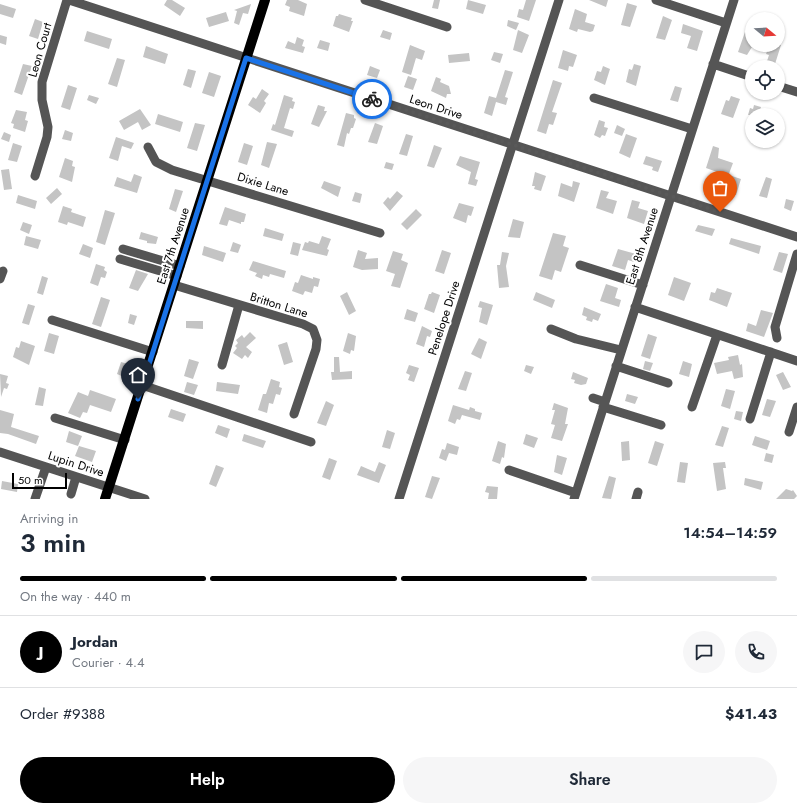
<!DOCTYPE html>
<meta charset="utf-8">
<style>
:root{--surface:#fff;--page:#f6f6f7;--text:#1f2937;--muted:#747a83;--line:#e0e1e3;--accent:#000}
body{margin:0;font-family:Jost,sans-serif;background:var(--page);color:var(--text);height:100vh;display:flex;flex-direction:column;font-size:15px;white-space:nowrap}
*{box-sizing:border-box;margin:0}
p{font-size:13px;color:var(--muted)}
.icon{flex:none;width:22px;height:22px;fill:none;stroke:currentColor;stroke-width:2;stroke-linecap:round;stroke-linejoin:round}
.map{position:relative;height:499px;overflow:hidden}
.side{display:flex;flex-direction:column;background:var(--surface);flex:1}
.side>*{flex:none}
.needle{width:26px;rotate:108deg}
.tools{position:absolute;left:745px;top:12px;display:grid;gap:8px}
.tools a{display:grid;place-items:center;width:40px;height:40px;border-radius:50%;background:var(--surface);box-shadow:0 1px 3px #0004;font-size:20px}
.scale{position:absolute;left:12px;bottom:10px;width:55px;box-sizing:border-box;padding-left:4px;border:2px solid #000;border-top:0;font-size:11px;line-height:14px;white-space:nowrap;color:#000;-webkit-text-stroke:3px #fff;paint-order:stroke}
.pin{position:absolute;display:grid;place-items:center;width:34px;height:34px;color:#fff;margin:-41px -17px;border-radius:50% 50% 50% 0;rotate:-45deg;box-shadow:0 0 4px #0007}
.pin .icon{rotate:45deg}
.courier{position:absolute;display:grid;place-items:center;width:40px;height:40px;margin:-20px;border:3px solid #1a73e8;border-radius:50%;background:#fff;color:#222;box-shadow:0 1px 5px #0007}
.headline em{font-style:normal;font-weight:600}
.headline div{display:flex;flex-direction:column-reverse}
.headline{display:flex;align-items:center;justify-content:space-between;height:68px;padding:0 20px}
h1{font-size:26px;font-weight:600;line-height:30px}
.bar{display:grid;grid-template-columns:repeat(4,1fr);gap:6px 4px;align-content:center;height:48px;padding:0 20px}
.bar i{height:5px;border-radius:3px;background:var(--line)}
.bar .active{background:var(--accent)}
.bar p{grid-column:span 4}
.line{display:flex;align-items:center;gap:10px;padding:0 20px;border-top:1px solid var(--line)}
.line div{flex:1}
.round{display:grid;place-items:center;flex:none;width:42px;height:42px;border-radius:21px;background:var(--page)}
.cta{display:flex;gap:8px;margin-top:auto;padding:8px 20px}
.cta a{flex:1;height:46px;border-radius:24px;background:var(--accent);color:#fff;font-size:16px;font-weight:600;line-height:46px;text-align:center}
.cta a+a{background:var(--page);color:var(--text)}
.map>svg:first-child{display:block}
</style>
<div class="map">
<svg width="797" height="499" viewBox="0 0 797 499">
<rect width="100%" height="100%" fill="#fff"/>
<path fill="#c4c4c4" d="M167,0H172L185,8L180,16L164,5Z
M287,0H298L307,4L304,16L289,11L290,7L285,5Z
M434,0H440L438,9L432,8Z
M468,0L486,5L483,14L466,9Z
M526,0H536L529,21L517,17L519,9L523,10Z
M589,0H608L606,7Z
M627,3L637,6L630,27L621,25Z
M0,4L16,9L13,18L0,14Z
M251,4L248,14L243,13L239,25L234,23L237,11L234,10Z
M575,9L587,14L585,22L595,25L593,31L590,32L578,29L577,32L569,29Z
M226,12L229,21L209,27L206,18Z
M339,14L352,18L351,21H353L349,32L333,26L336,16H338Z
M663,16L672,20L665,40L656,38Z
M35,19L43,22L38,39L29,36Z
M508,20L519,23L516,30L507,26Z
M683,24L703,31L697,51L687,48L691,36L681,33Z
M383,30L392,33L390,40L380,37Z
M518,30L529,35L522,53L513,50Z
M87,31L112,39L109,49L84,41Z
M745,32L752,34V47L747,55L738,52Z
M0,35L7,37L6,45L0,43Z
M297,37L304,40L302,46L305,47L303,53L285,48L288,41L295,44Z
M320,40L330,43L328,51L317,48Z
M410,45L425,51L422,60L416,58L411,75L402,72Z
M773,45H781L775,64L767,61L769,55L766,54L768,49L771,50Z
M146,46L168,54L165,64L143,57Z
M563,50L577,55L573,67L569,66L568,71L558,68Z
M494,52L503,54L500,63L491,60Z
M469,53L470,61L449,63L448,55Z
M117,58L125,60L117,87L108,84Z
M23,64L32,66L22,95L14,92Z
M634,64L641,66L636,86L626,82L629,69L632,70Z
M370,66L380,70L377,78L367,75Z
M603,66L610,69L605,85L594,80L597,71L601,72Z
M188,69L196,71L191,88L183,85Z
M505,70L513,72L505,97L508,98L506,105L496,102L492,116L484,113L489,96L496,98Z
M209,72L221,76L214,97L202,93Z
M408,76L417,79L413,90L404,87Z
M436,77L441,79L440,82L449,86L451,94H447L446,98L431,91Z
M553,80L562,83L552,112L557,113L553,125L549,124L546,134L537,131Z
M68,85L77,88L70,110L61,107Z
M675,86L682,88L678,102L670,100Z
M262,89L269,94L264,101L266,103L260,113L248,105L253,97L256,99Z
M89,95L99,98L96,104L87,100Z
M284,95L293,98L292,101L295,102L293,109L290,108L284,128L294,131L292,137L271,130L273,124L275,125Z
M731,96L740,99L733,118L721,114L726,100L729,101Z
M318,105L325,107L324,111H327L319,127L311,124Z
M754,105L761,107L760,111L768,113V115H748L750,108L753,109Z
M140,109L151,125L142,130L138,122L124,130L119,121Z
M16,110L27,112L25,120L28,121L25,132L13,128L14,124L11,123Z
M346,113L354,115V118L356,119L353,128H351L349,134L347,133L344,147L337,145Z
M158,114L183,122L180,132L155,124Z
M599,120L605,122L604,127L608,128L605,136L602,135L600,138L594,135Z
M195,123L205,125L197,151L187,148Z
M375,123L383,126L377,144L368,142Z
M617,125L625,129L622,136L614,133Z
M65,130L73,133L71,141L62,139Z
M4,132L11,135L9,142L1,139Z
M406,134L413,136L407,156L399,154Z
M626,134L637,138L630,158L619,153Z
M116,137L134,143L131,149L122,146L118,161L109,158Z
M267,142L277,144L269,168L261,165Z
M13,143L22,146L17,162L8,160Z
M244,143L253,146L247,165L238,162Z
M434,145L442,148L434,168L427,166Z
M713,146L719,148L718,158L733,163L727,179L719,177L720,173L706,168Z
M460,156L480,162L475,179L478,180L476,186L468,184L471,172L456,165Z
M646,156L662,161L658,172L652,170L653,167L643,164Z
M65,158L73,161L72,166L75,167L72,182L59,177Z
M386,162L394,164L392,170L384,168Z
M9,169L12,189L4,190L1,170Z
M535,172L546,176L541,191L534,189L535,186H532Z
M134,174L142,177L137,193L114,186L117,177L131,182Z
M732,176L741,179L736,195L727,192Z
M766,177L772,179L767,198L759,196Z
M324,181L341,187L338,197L321,188Z
M573,181L580,183L574,202L558,196L561,183L572,187Z
M57,188L62,194L51,204L46,198Z
M175,189L183,191L176,212L169,209Z
M601,190L609,192L606,198L617,201L613,214L596,208Z
M397,191L403,196L390,211L383,203L388,197L390,199Z
M355,192L362,194L360,203L352,201Z
M18,195L37,201L35,209L16,203Z
M786,199L794,201L791,211L784,208Z
M632,200L640,202L638,208L648,211L644,224L627,218Z
M459,203L474,207L471,216L468,215L466,223L453,218Z
M63,206L72,209L71,212L86,217L83,227L68,222L67,225L58,222Z
M225,207L246,214L244,222H241V224L229,220L227,226L219,224Z
M416,209L422,215L407,230L401,224Z
M105,210L115,213L105,245L96,242Z
M513,219L524,222L520,238L508,237Z
M23,222L32,225L29,234L20,230Z
M698,225L715,229L712,236L695,231Z
M265,228L284,234L282,241L263,236Z
M141,232L158,237L156,244L147,243V241L139,239Z
M553,233L566,236L563,246L569,248L561,272L555,270L552,280L539,276Z
M26,236L41,240L38,249L24,245Z
M322,236L331,239L327,249L329,250L327,256L302,250L305,242L308,243L309,241L319,244Z
M731,238L761,246L759,254L729,244Z
M233,242L241,245L238,253L230,251Z
M293,242L301,244L298,256L290,254Z
M83,244L93,248L90,258L79,254Z
M204,246L226,253L223,262L202,255Z
M618,249L636,254L634,262L628,260L625,270L612,266Z
M358,250L367,253L365,259L378,258V269L362,270L353,267Z
M442,250L451,253L444,274L435,271Z
M393,251L403,254L401,260L408,263L400,288L391,286L395,274L386,271Z
M502,252L509,253L506,266L509,287L499,288L497,265H500Z
M779,252L788,254L782,273L773,270Z
M253,261L286,271L284,278L270,274L269,277L263,275L262,279L255,276L257,273L249,270Z
M96,264L105,267L104,270L107,272L105,278L101,277L98,286L90,283Z
M136,270L148,274L138,291L129,288Z
M301,275L313,279V277L320,279L318,287L314,286L312,293L305,291L303,295L292,291L295,282L298,283Z
M42,276L48,278L43,295L37,293Z
M674,277L691,283L684,301L668,295Z
M606,284L618,288L615,298L621,300L619,307L600,301Z
M717,288L732,293L727,307L709,300L711,292L715,293Z
M347,292L356,311L349,315L340,296Z
M432,292L440,295L434,313L424,309L429,294H431Z
M536,292L555,300L552,308L533,300Z
M101,297L110,300L101,327L92,324Z
M480,301L493,305L487,325L479,322L482,308L478,307Z
M28,304L35,306L29,325L22,323Z
M584,307L601,314L598,321L593,319L592,322L586,320L587,317L582,315Z
M407,309L418,313L415,322L404,319Z
M761,310L773,313L764,337L746,331L748,323L756,326Z
M130,314L137,316L134,325L128,323Z
M186,321H203V329L186,328Z
M422,326L432,331L430,337L427,336L424,347L416,344Z
M250,332L256,338L246,347L252,352L248,358L245,355L242,359L233,353L237,348L235,346L238,343L236,340L242,335L244,338Z
M49,333L59,336L54,354L44,351Z
M348,333L356,336L354,351L351,350L350,354L343,351Z
M648,334L657,337L650,359L641,356Z
M479,338L487,342L481,359L471,354Z
M21,341L35,346L29,365L13,357L16,347L19,348Z
M287,342L293,362L284,365L278,345Z
M738,355L740,365L742,364L743,377L734,379L732,371L717,374L714,363L729,360L728,357Z
M334,357H339L340,372L352,371V379L332,380L331,372H334Z
M189,359L199,362L193,379L184,376Z
M645,361L653,363L650,371L643,369Z
M683,361L692,364L689,377L679,374Z
M121,362L128,364L124,377L117,374Z
M409,365L419,368L414,382L408,380L410,375L406,373Z
M526,365L534,367L531,374L524,371Z
M465,371L472,373L466,391L458,389Z
M573,372L588,378L586,384L581,385L574,383L575,380L571,379Z
M783,372L791,387L783,390L776,375Z
M0,374L8,376L6,383L9,384L7,389L4,388L1,397Z
M271,379L280,382L279,387L282,388L280,395L276,394L273,404L269,403L267,413L258,410L263,394H266Z
M187,382L198,385L194,395L184,392Z
M217,382L240,385L238,394L216,391Z
M39,387L46,389L43,406L35,405Z
M726,389L735,391L730,409L721,406Z
M90,390L116,399L111,412L90,405L87,413L83,412L80,418L68,413L78,392L88,396Z
M627,394L638,397L635,404L625,401Z
M767,399L776,401L770,417L762,415Z
M326,401L334,405L326,426L317,423Z
M554,403L568,408L565,424H568L562,441L551,438L555,425L551,424L555,410H552Z
M453,405L469,410L470,407L475,409V411L482,413L480,420L462,415L460,420L457,419L455,424L448,421Z
M171,409L186,414L183,422L168,417Z
M0,410L14,414L11,427L39,436L36,444L8,434L0,433Z
M736,411L743,412L741,421L734,419Z
M218,425L230,429L227,438L215,433Z
M722,426L729,428L723,447L715,445Z
M387,430L395,433L390,449L382,447Z
M69,431L82,436L78,446L66,442Z
M244,434L266,441L263,448L242,441Z
M526,434L538,438L534,448L523,444Z
M755,436L770,441L767,450L752,445Z
M498,441L506,444L504,458L502,457L500,464L492,461Z
M629,441L630,460L622,461L621,442Z
M655,441L664,444L657,466L648,463Z
M447,443L459,447L457,455L449,453L446,461L439,458L442,449L445,450Z
M79,446L96,451L92,462L75,456Z
M766,453L774,455L772,463L764,461Z
M557,455L567,458L562,475L554,472Z
M329,458L337,461L330,480L322,477Z
M379,462L386,465L379,483L357,475L361,466L375,472Z
M680,462L688,463L685,483L677,482Z
M725,462L726,468H723L726,489L717,491L713,463Z
M216,465L224,468L216,487L209,484Z
M432,476L440,478L432,499L425,497Z
M609,476L616,478L611,499L602,498Z
M745,478L763,482L761,490L744,485Z
M2,481L18,484L17,492L1,489Z
M487,486L498,487L497,499H488L489,493L485,492Z
M786,489L792,491L793,490L797,496L794,499H776Z"/>
<g fill="none" stroke-linecap="round" stroke-linejoin="round">
<path stroke="#555" stroke-width="9" d="M69,0L797,237
M365,0L447,27
M656,0L726,23
M713,64L752,77
M778,86L797,92
M594,98L692,129
M148,147L156,162L172,170L380,233
M35,176L47,137L48,127L42,100V82L67,0
M123,249L180,266
M120,259L177,276
M580,265L643,285
M0,279L3,271
M174,285L303,324L313,329L317,340L316,349L294,414
M635,307L797,361
M52,320L153,352
M551,329L576,339L621,350
M777,338L775,327L797,254
M222,365L239,305
M616,366L668,383
M142,385L311,442
M593,398L605,402
M603,407L661,425
M692,407L717,335
M55,418L125,440
M750,419L771,352
M789,432L797,407
M0,452L145,499
M509,470L576,493
M71,494L76,477
M35,499L46,467
M399,499L559,0
M574,499L734,0
M636,499L638,492"/>
<path stroke="#000" stroke-width="10" d="M105,499L265,0"/>
</g>
<g fill="none" stroke-linecap="round" stroke-linejoin="round">
<path stroke="#595959" stroke-width="4" stroke-dasharray="0 7.2" d="M372,99L720,212"/>
<path stroke="#1a73e8" stroke-width="5" d="M138,399L246,58L372,99"/>
</g>
<g text-anchor="middle" stroke-width="4" stroke-linejoin="round" paint-order="stroke">
<g font-size="12" fill="#000" stroke="#fff">
<text transform="translate(40 50) rotate(-74)" y="4">Leon Court</text>
<text transform="translate(436 107) rotate(18)" y="4">Leon Drive</text>
<text transform="translate(263 184) rotate(17)" y="4">Dixie Lane</text>
<text transform="translate(173 246) rotate(-72)" y="4">East 7th Avenue</text>
<text transform="translate(642 246) rotate(-72)" y="4">East 8th Avenue</text>
<text transform="translate(279 305) rotate(17)" y="4">Britton Lane</text>
<text transform="translate(444 318) rotate(-72)" y="4">Penelope Drive</text>
<text transform="translate(76 464) rotate(18)" y="4">Lupin Drive</text>
</g>
</g>
</svg>
<div class="tools">
<a><svg class="needle" viewBox="-14 -14 28 28"><path d="M0-13l5 13h-10z" fill="#e53935"/><path d="M0 13l5-13h-10z" fill="#747a83"/></svg></a>
<a><svg class="icon" aria-label="locate" viewBox="0 0 24 24"><circle cx="12" cy="12" r="6"/><path d="M12 2v4M12 18v4M2 12h4M18 12h4"/></svg></a>
<a><svg class="icon" aria-label="layers" viewBox="0 0 24 24"><path d="M12 4l9 5-9 5-9-5zM3 14l9 5 9-5"/></svg></a>
</div>
<div class="scale">50 m</div>
<div class="pin" style="left:720px;top:212px;background:#ea580c"><svg class="icon" aria-label="bag" viewBox="0 0 24 24"><path d="M5 8h14l-1 12H6zM9 8a3 3 0 0 1 6 0"/></svg></div>
<div class="pin" style="left:138px;top:399px;background:#1f2937"><svg class="icon" aria-label="home" viewBox="0 0 24 24"><path d="M3 11l9-7 9 7M6 9v11h12V9"/></svg></div>
<div class="courier" style="left:372px;top:99px"><svg class="icon" aria-label="bike" viewBox="0 0 24 24"><circle cx="6" cy="16" r="4"/><circle cx="18" cy="16" r="4"/><path d="M6 16l4-8h5l3 8M10 8l3 8H6M13 5h3"/></svg></div>
</div>
<section class="side">
<div class="headline"><div><h1>3 min</h1><p>Arriving in</p></div><em>14:54–14:59</em></div>
<div class="bar"><i class="active"></i><i class="active"></i><i class="active"></i><i></i><p>On the way · 440 m</p></div>
<div class="line" style="height:72px"><b class="round" style="background:var(--accent);color:#fff">J</b><div><b>Jordan</b><p>Courier · 4.4</p></div><a class="round"><svg class="icon" aria-label="chat" viewBox="0 0 24 24"><path d="M4 5h16v11H9l-5 4z"/></svg></a><a class="round"><svg class="icon" aria-label="phone" viewBox="0 0 24 24"><path d="M5 4h4l2 5-3 2q2 4 5 5l2-3 5 2v4C11 20 4 13 5 4z"/></svg></a></div>
<div class="line" style="height:52px"><div>Order #9388</div><b>$41.43</b></div>
<div class="cta"><a>Help</a><a>Share</a></div>
</section>
